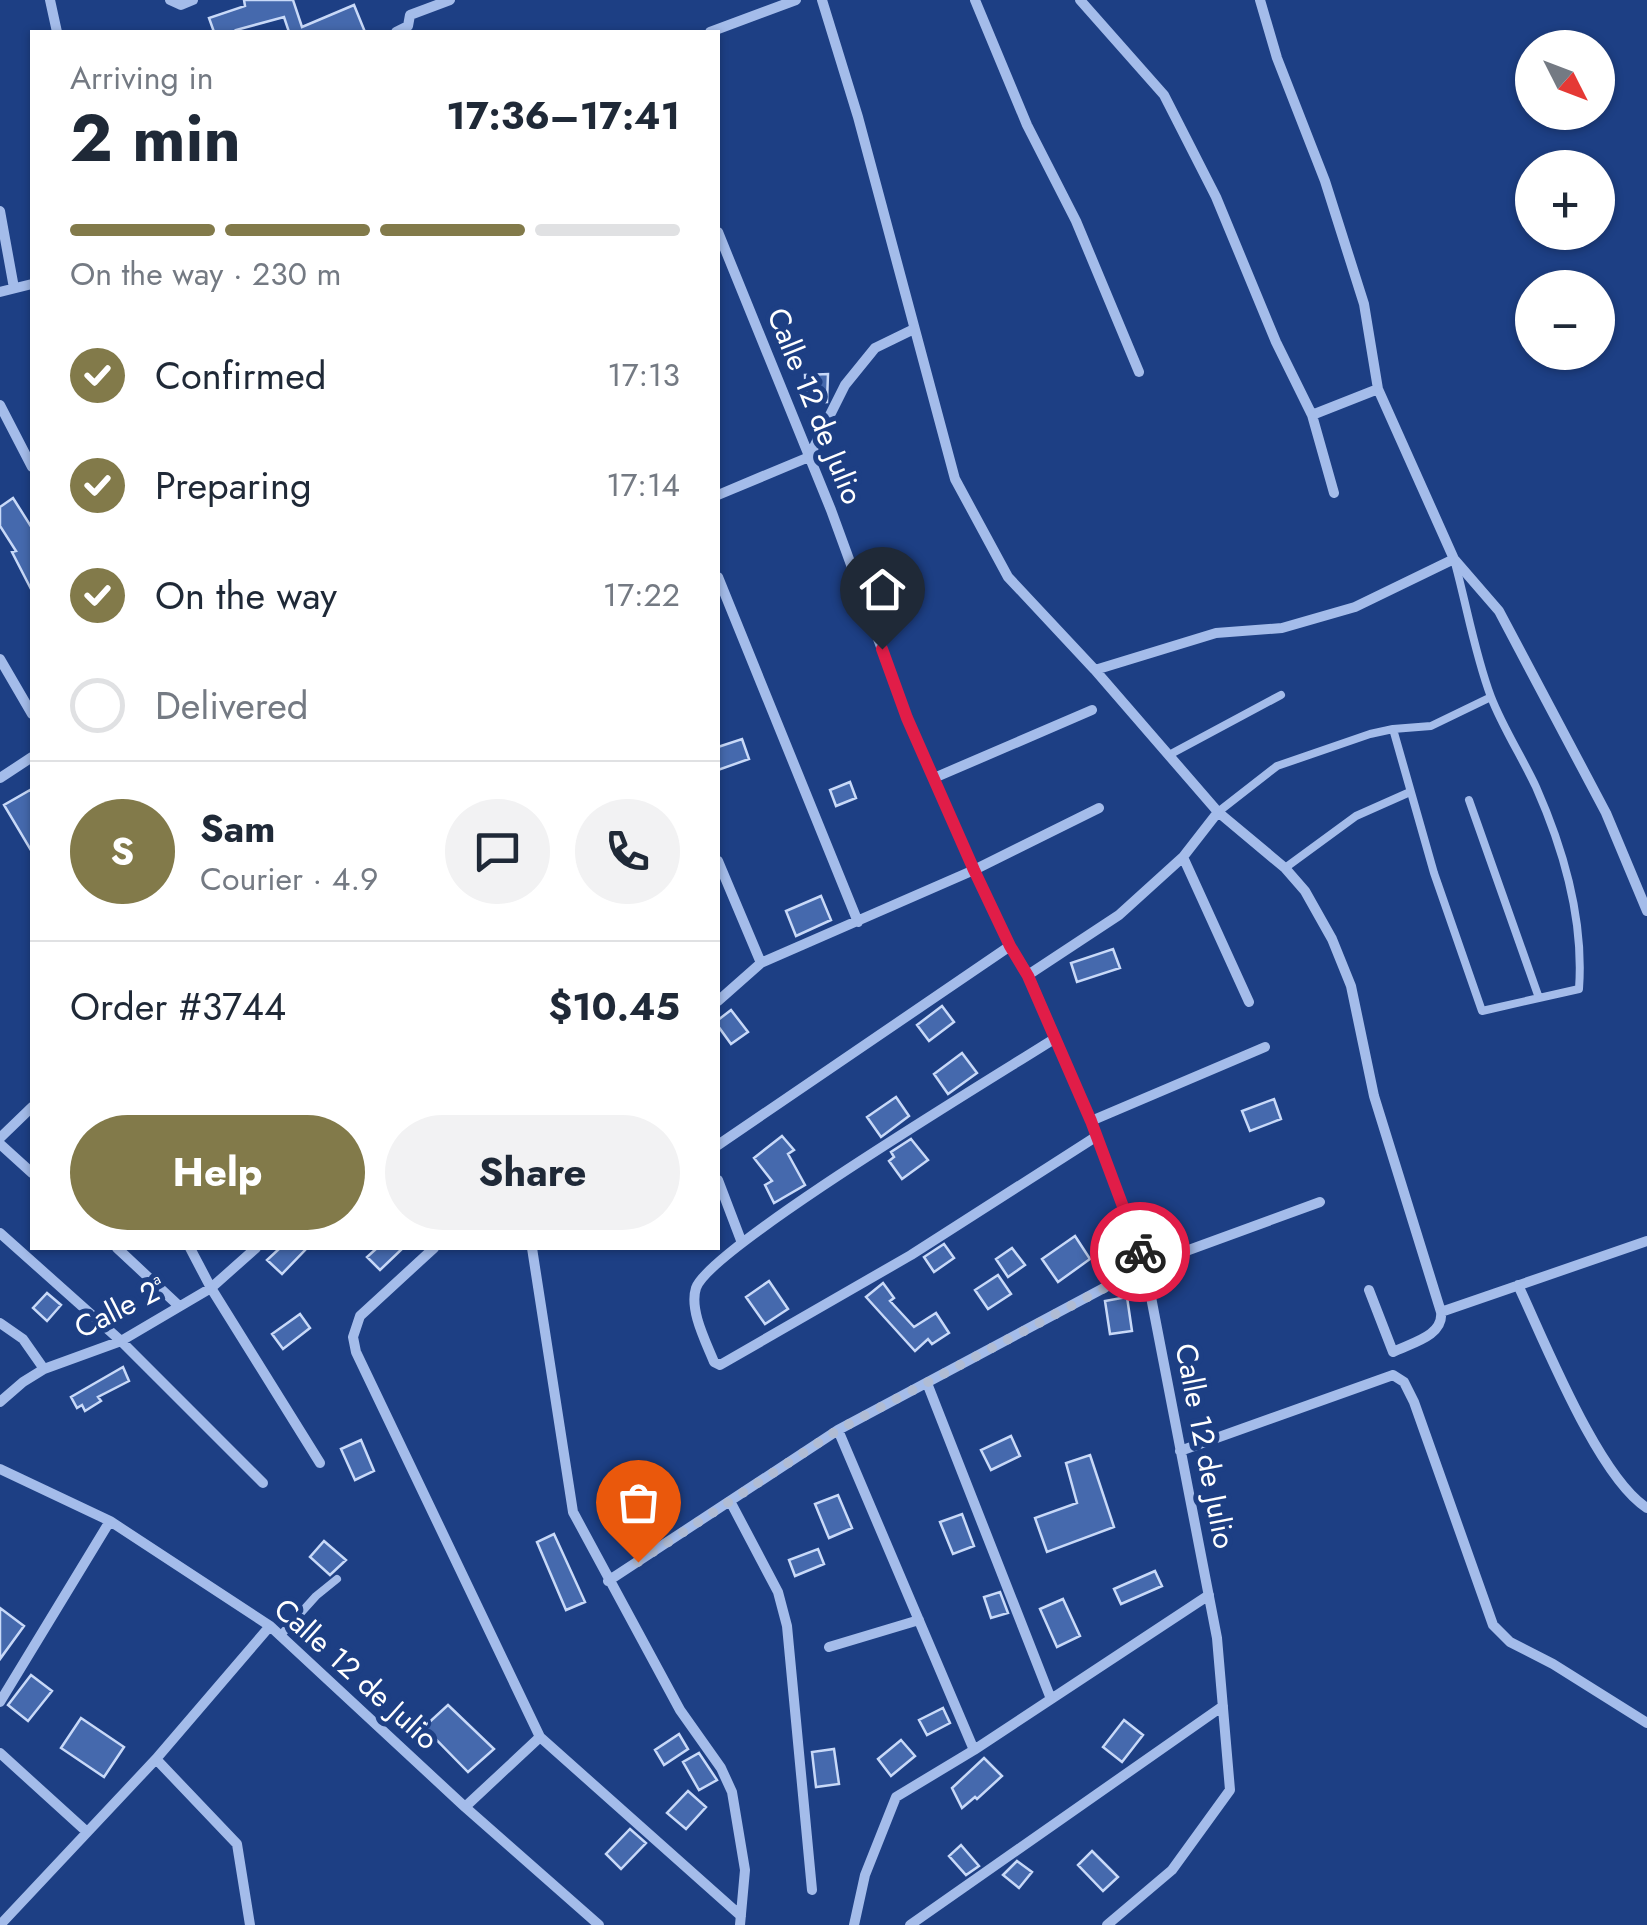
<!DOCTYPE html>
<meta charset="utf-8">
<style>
:root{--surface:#fff;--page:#f2f2f3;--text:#1f2937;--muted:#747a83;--line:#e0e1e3;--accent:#827a4a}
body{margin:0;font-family:Jost,sans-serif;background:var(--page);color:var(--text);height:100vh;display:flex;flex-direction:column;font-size:38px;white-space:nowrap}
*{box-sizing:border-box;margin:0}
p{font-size:32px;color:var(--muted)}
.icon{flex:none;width:55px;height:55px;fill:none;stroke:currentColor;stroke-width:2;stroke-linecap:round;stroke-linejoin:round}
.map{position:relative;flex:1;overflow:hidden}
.drawer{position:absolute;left:30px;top:30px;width:690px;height:1220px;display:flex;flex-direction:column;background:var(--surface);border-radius:0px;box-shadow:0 2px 8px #0004}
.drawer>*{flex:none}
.needle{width:65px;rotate:132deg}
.fabs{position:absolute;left:1515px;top:30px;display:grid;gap:20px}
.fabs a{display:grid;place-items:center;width:100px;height:100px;border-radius:50%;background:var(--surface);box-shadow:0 2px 8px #0004;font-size:50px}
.pin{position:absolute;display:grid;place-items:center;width:85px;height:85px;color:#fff;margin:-102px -42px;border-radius:50% 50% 50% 0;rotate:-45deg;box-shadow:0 0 10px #0007}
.pin .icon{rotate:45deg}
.courier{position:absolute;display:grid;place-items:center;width:100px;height:100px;margin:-50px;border:8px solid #e11d48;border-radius:50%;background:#fff;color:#222;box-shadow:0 2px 12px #0007}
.overview em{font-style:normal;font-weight:700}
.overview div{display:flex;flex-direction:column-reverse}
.overview{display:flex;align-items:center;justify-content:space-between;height:170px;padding:0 40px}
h1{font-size:65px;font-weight:700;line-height:75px}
.bar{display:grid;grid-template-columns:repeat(4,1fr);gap:15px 10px;align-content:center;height:120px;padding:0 40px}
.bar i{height:12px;border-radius:8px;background:var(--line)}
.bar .active{background:var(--accent)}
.bar p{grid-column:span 4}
.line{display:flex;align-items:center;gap:25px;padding:0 40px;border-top:2px solid var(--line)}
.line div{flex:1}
.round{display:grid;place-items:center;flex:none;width:105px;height:105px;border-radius:52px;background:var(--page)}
ol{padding:0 40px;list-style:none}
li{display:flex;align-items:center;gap:30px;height:110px}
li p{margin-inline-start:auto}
li .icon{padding:10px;border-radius:50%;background:var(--accent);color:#fff;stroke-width:4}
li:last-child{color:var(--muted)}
li i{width:55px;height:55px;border:5px solid var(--line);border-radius:50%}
.button{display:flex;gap:20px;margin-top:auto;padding:20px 40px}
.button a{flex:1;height:115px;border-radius:60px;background:var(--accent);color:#fff;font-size:40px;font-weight:700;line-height:115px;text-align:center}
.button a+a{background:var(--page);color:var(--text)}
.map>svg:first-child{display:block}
</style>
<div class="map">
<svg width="1647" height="1925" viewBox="0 0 1647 1925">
<rect width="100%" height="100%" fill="#1d3f84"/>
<path fill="#4569ad" stroke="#c8d9f8" stroke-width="2.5" d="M244,0H293L302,27L354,5L365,32H289L284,17L236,30L237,32H214L209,18L245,6Z
M828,374L827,402L806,403L805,375Z
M13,498L32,528V591L12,552L16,551L0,526V507Z
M901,574L914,607L895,615L882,583Z
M742,739L749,759L718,770V747Z
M850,782L856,798L836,806L830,790Z
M32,789V852L4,805Z
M821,896L831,920L796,936L786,911Z
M1113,949L1120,968L1077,982L1071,963Z
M942,1006L954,1022L929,1041L917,1025Z
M731,1010L748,1032L731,1044L718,1026V1020Z
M962,1053L977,1073L948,1094L934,1074Z
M896,1097L909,1116L881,1137L867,1117Z
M1274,1099L1281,1119L1250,1131L1242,1111Z
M782,1136L794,1150L788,1154L805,1185L774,1203L765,1185L772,1181L754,1158Z
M911,1139L928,1160L902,1179L889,1161L894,1157L891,1152Z
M1075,1236L1090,1259L1058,1282L1042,1259Z
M944,1244L954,1258L934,1272L924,1257Z
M280,1248H307L282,1274L267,1260Z
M377,1248H403L380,1270L367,1257Z
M1012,1248L1025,1265L1008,1277L996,1259Z
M998,1275L1011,1294L988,1309L975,1290Z
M769,1281L788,1309L765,1324L746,1297Z
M883,1283L894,1298L890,1301L914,1327L936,1313L949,1333L932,1344L928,1339L915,1351L866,1297Z
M47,1293L61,1305L47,1321L33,1308Z
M1127,1297L1132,1331L1110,1334L1105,1301Z
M300,1314L310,1328L283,1349L272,1334Z
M123,1367L129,1381L98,1397L101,1401L85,1411L82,1405L77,1408L71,1397Z
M1011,1436L1020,1456L991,1470L981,1450Z
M361,1440L374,1471L355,1480L341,1449Z
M1090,1455L1114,1527L1047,1552L1035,1518L1077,1503L1066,1463Z
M838,1495L852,1528L829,1538L815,1504Z
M962,1514L974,1546L953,1554L940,1522Z
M554,1534L585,1602L566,1610L537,1542Z
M324,1541L346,1560L330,1575L310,1557Z
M818,1549L824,1564L795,1576L789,1560Z
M1155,1571L1162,1586L1121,1604L1114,1589Z
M1000,1592L1008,1613L991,1618L984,1597Z
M1063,1599L1080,1636L1057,1647L1040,1609Z
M0,1608L24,1626L0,1659Z
M31,1675L52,1691L28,1721L8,1705Z
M448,1705L494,1749L468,1772L424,1727Z
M943,1708L950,1723L927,1735L919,1720Z
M81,1718L124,1747L104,1777L61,1748Z
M1124,1720L1143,1735L1122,1762L1103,1747Z
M679,1734L688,1749L664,1765L655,1750Z
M901,1740L915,1756L891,1776L878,1759Z
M834,1749L839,1784L816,1787L812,1752Z
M699,1753L717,1780L699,1790L683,1762Z
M984,1758L1002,1776L977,1799L975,1797L962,1808L952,1788Z
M688,1791L706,1807L686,1829L667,1813Z
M630,1829L646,1843L621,1869L606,1854Z
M961,1845L979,1866L966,1875L949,1856Z
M1092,1851L1118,1877L1103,1891L1078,1865Z
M1017,1861L1032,1872L1019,1888L1003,1875Z"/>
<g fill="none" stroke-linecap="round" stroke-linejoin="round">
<path stroke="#a4bcea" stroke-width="8" d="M1393,729L1434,873L1482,1011L1579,989C1584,921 1563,848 1536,787C1522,757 1503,728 1491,697C1475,655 1467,607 1455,563
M1169,755L1281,695
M1469,800L1539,998
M1218,812L1277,766L1370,734L1393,729L1431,726L1491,697
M1285,868L1356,816L1410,792
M280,1636L316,1596L337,1579"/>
<path stroke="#a4bcea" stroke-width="10" d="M50,0L57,32
M170,0L181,5L193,0
M822,0L858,117L955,479L1008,577L1095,670L1218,812L1285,868L1305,891L1332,939L1351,986L1374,1096L1441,1312C1444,1336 1411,1343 1393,1352L1369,1290
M975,0L1027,125L1076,221L1139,372
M1080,0L1164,95L1216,197L1276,342L1312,415L1334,493
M1260,0L1277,58L1325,181L1364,304L1378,389L1454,559L1499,611L1606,813L1647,911
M396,32L408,26L410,15L450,0
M710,32L796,0
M0,211L14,288
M718,232L831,510L907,718L974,870L1010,946L1028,975L1091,1121L1145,1266L1217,1638L1230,1790L1172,1870L1107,1925
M0,292L32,284
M0,405L32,467
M1312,415L1378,389
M718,495L809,457L845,385L875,348L914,329
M718,577L858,922
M0,659L32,714
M1095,670L1216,633L1282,628L1355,607L1454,559
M0,778L32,757
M934,778L1092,710
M1183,857L1249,1002
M718,861L761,963
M1028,975L1119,915L1183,857L1218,812
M718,1001L761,963L974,870L1099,808
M1054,1039C1001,1073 709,1248 696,1288C689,1310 706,1342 714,1362L720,1365L911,1255L1097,1136
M1091,1121L1265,1047
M0,1138L32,1107
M0,1144L32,1173
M718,1145L1010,946
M718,1180L742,1243
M0,1233L121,1341L263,1483
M117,1248L179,1306
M190,1248L211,1288L320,1463
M434,1248L360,1316L353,1337L356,1352L540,1737L741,1916
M532,1248L573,1512L680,1710L721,1768L732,1792L745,1870L740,1925
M1518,1285C1544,1340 1598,1477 1647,1508
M1441,1312L1647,1241
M0,1323L23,1339L44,1369
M1393,1375L1404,1382L1414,1402L1493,1625L1510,1642L1553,1664L1647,1723
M927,1383L1051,1699
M0,1402L23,1382L44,1369L121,1341L211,1288L256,1248
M838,1430L974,1750
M1180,1451L1393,1375
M0,1469L110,1521L270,1626L465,1807L599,1925
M730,1501L778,1592L787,1626L812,1890
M608,1581L838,1430L1145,1266L1320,1202
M829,1647L919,1620
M0,1702L110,1521
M0,1753L87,1832
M156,1759L237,1844L250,1925
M465,1807L540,1737
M0,1925L156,1759L270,1626
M854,1925L865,1875L896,1797L974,1750L1209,1595
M910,1925L1223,1706"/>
</g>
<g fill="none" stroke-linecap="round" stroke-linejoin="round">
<path stroke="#b0bcd4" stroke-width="10" stroke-dasharray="0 18" d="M638,1562L838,1430L1146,1266L1140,1252"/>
<path stroke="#e11d48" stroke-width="12" d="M882,649L907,718L974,870L1010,946L1028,976L1091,1121L1140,1252"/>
</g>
<g text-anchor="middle" stroke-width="10" stroke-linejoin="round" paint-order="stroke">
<g font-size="30" fill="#fff" stroke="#1d3f84">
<text transform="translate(815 406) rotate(68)" y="10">Calle 12 de Julio</text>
<text transform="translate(120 1308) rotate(-27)" y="10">Calle 2ª</text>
<text transform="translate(1205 1446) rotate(79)" y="10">Calle 12 de Julio</text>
<text transform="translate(356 1674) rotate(42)" y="10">Calle 12 de Julio</text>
</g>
</g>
</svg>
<div class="fabs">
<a><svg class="needle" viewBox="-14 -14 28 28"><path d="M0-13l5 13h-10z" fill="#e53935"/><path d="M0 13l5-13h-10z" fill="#747a83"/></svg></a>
<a>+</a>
<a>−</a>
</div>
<div class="pin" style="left:638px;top:1562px;background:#ea580c"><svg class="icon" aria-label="bag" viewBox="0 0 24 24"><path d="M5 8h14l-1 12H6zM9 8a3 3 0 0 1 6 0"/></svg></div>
<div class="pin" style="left:882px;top:649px;background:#1f2937"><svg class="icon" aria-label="home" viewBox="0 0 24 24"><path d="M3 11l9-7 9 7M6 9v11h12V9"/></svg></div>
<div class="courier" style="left:1140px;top:1252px"><svg class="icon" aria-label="bike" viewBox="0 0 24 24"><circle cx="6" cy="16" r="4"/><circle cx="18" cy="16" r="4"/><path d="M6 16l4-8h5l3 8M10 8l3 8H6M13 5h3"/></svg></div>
<section class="drawer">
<div class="overview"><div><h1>2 min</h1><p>Arriving in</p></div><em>17:36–17:41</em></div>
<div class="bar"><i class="active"></i><i class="active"></i><i class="active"></i><i></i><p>On the way · 230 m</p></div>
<ol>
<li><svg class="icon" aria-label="check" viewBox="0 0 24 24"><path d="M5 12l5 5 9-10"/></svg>Confirmed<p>17:13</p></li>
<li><svg class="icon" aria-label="check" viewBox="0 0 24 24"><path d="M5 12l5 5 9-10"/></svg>Preparing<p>17:14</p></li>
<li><svg class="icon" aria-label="check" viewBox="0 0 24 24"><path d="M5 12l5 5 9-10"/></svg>On the way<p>17:22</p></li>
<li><i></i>Delivered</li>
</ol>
<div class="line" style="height:180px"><b class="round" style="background:var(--accent);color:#fff">S</b><div><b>Sam</b><p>Courier · 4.9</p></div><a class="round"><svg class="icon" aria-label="chat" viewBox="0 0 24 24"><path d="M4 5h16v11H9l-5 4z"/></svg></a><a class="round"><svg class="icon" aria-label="phone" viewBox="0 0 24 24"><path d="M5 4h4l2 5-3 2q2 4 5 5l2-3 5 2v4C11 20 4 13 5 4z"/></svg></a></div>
<div class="line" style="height:130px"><div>Order #3744</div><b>$10.45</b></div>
<div class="button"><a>Help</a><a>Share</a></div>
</section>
</div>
